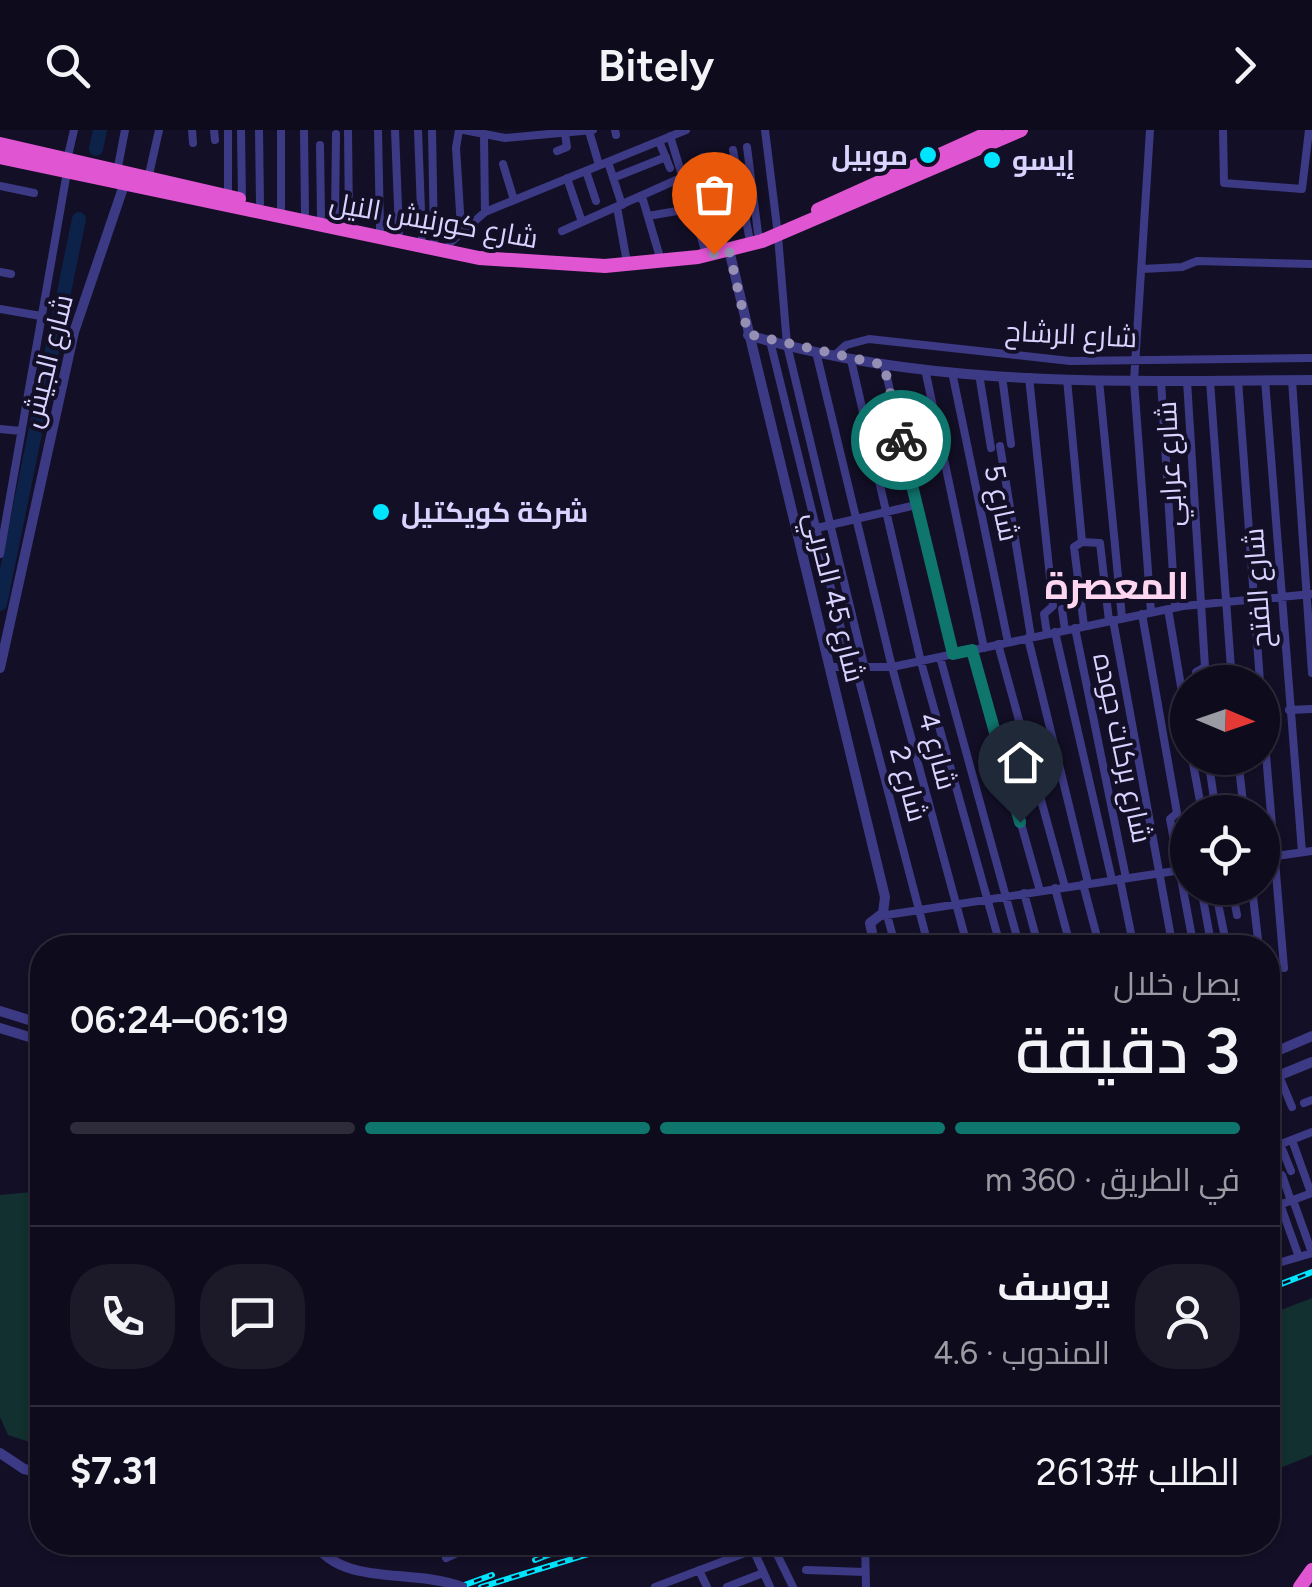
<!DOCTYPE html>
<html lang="ar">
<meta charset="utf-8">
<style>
:root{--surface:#0e0b1c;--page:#1c1929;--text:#f1f3f6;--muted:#9b9ba3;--line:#2e2b3b;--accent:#0f766e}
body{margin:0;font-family:Figtree,Cairo,sans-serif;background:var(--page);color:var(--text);direction:rtl;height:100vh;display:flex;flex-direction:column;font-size:38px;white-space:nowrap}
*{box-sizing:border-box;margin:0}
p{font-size:32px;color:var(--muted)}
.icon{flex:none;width:55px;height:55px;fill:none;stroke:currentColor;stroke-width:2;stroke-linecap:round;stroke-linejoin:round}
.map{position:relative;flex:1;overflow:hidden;direction:ltr}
.details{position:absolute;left:30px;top:805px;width:1250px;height:620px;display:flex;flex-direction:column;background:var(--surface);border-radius:40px;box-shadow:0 2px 8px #0004,0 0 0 2px var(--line);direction:rtl}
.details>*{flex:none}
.needle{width:65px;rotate:92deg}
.controls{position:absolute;left:1170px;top:535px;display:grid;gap:20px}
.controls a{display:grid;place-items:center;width:110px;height:110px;border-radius:50%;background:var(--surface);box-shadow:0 2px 8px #0004,0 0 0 2px var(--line);font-size:50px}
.pin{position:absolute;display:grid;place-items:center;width:85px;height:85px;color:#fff;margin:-102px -42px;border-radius:50% 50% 50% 0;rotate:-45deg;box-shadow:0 0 10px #0007}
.pin .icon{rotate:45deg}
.courier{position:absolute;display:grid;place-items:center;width:100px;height:100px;margin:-50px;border:8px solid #0f766e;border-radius:50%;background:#fff;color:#222;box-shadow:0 2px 12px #0007}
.overview em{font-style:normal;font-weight:600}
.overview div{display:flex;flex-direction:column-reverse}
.overview{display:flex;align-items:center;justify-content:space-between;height:170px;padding:0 40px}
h1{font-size:65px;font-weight:600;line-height:75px}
.bar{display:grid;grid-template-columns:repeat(4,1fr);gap:15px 10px;align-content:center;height:120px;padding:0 40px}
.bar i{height:12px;border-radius:8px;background:var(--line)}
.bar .on{background:var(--accent)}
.bar p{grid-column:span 4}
.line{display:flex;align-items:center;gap:25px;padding:0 40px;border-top:2px solid var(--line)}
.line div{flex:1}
.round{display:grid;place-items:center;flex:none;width:105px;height:105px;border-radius:40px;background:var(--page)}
header{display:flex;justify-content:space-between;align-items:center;height:130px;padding:0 40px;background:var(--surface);font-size:45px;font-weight:600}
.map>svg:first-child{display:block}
</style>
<header><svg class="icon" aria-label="forward" viewBox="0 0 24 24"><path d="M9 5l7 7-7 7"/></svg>Bitely<svg class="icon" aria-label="search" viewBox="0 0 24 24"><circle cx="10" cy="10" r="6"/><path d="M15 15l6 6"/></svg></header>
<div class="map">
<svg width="1312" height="1457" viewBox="0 0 1312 1457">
<rect width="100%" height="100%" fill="#130f26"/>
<path fill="#12302f" d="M42,1061V1316L8,1305L0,1287V1065Z
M1312,1168V1325L1268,1343V1185Z"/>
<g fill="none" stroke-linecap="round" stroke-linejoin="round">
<path stroke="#0c2248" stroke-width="14" d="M96,19L100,0
M0,474L79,89"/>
<path stroke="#3d3a85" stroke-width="8" d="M192,0L193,13
M214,0L215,10
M228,0V65
M241,0L242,69
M259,0L260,73
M304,0L305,83
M348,0L349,92
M378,0L380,99
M395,0L399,102
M418,0L422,107
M432,0L434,110
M459,0L456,18L461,98
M464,0L505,8L593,0
M615,0L616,5
M765,0L777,97
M1150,0L1134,251L1151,482
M1223,0L1224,53L1302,59L1309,0
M589,1L599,35
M670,6L704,117
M484,7L485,82
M659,11L670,38
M320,15L321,86
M747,17L758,103
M733,20L749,106
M557,21L567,17L565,4
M703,27L723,113
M67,30L74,0
M608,32L622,75
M503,34L514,70
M721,39L726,70
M586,41L596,71
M117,42L125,0
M567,48L582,92
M613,48L666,27
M148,49L159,0
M0,56L34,63
M639,68L643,70L659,124
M617,77L626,127
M281,78V0
M648,86L677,81
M335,89L336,4
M562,101L683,47
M778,106L787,215L865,539
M450,113L485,82L686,0
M1142,139L1182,137L1197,131L1312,134
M0,142L11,144
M0,179L41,186
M770,211L851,539
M816,222L892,537L968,818
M834,226L846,215L869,209L1070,231L1312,228
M851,230L921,532L1001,818
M884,235L953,524
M925,239L984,518
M952,242L1008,512
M979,244L991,318
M1002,246L1011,314
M1029,247L1053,476L1044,484L1047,504
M1067,249L1082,412L1074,417L1084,496
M1099,250L1122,488
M1238,250L1260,552
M1265,250L1302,722
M1292,250L1312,543
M1161,251L1175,477
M1187,251L1205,537L1196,542V552
M1210,251L1232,552
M0,299L21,301
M1000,316L1031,507
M817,398L916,375
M1082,412L1100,413L1109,491
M0,424L67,42
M1062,479L1065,500
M1168,479L1188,598
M1142,484L1177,683L1170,689L1194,818
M1113,490L1173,818
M1075,498L1126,748
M1055,502L1112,750
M1028,508L1088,753
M998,514L1065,757
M972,520L1040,761
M940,527L1020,818
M829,537H892L1183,476L1312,464
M856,539L929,818
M1262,577L1284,838
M1289,580L1312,579
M1192,628L1202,682
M1208,628L1216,682
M1238,628L1244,682
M1262,728L1312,721
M1120,749L1134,818
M1083,754L1100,818
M1055,758L1071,818
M1201,758L1212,818
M1215,758L1227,818
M1232,758L1237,785
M1252,758L1259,818
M1024,763L1039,818
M887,785L896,818
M880,786L1188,739
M1279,946L1292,977
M1304,973L1312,970
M1292,1010L1311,1063
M1280,1014L1291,1041
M1268,1019L1312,1002
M1282,1045L1291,1071
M1268,1048L1278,1075
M1293,1070L1312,1123
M1280,1074L1299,1127
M1268,1079L1312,1063
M1268,1136L1312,1123
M771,1412L793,1457
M865,1412L866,1457
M414,1419L420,1412
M753,1419L770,1457
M818,1421L865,1418
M446,1428L481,1412
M699,1440L707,1457
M806,1440L865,1442
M655,1457L771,1413
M727,1457L763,1443"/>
<path stroke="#3d3a85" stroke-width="10" d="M729,120L885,767L883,783L870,793L875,818
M748,205C931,259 1124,251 1312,250
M0,538L74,202L124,55
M0,881L42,894
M0,898L42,911
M1268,925L1312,906
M1268,950L1312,932
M0,1323L24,1339L42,1343"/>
<path stroke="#e055d1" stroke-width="14" d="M0,14L239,69
M0,27L479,128L605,136L698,127L762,111L1021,0
M818,80L995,0
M1300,1457L1312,1440"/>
<g stroke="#00e5ff" stroke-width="6">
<path id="rail" d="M1268,1159L1312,1142
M535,1430L582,1412
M459,1457L492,1445
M481,1457L628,1412"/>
</g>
<use href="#rail" stroke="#130f26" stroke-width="2.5" stroke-dasharray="8" stroke-linecap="butt"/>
<path stroke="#3d3a85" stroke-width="10" d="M314,1412C342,1457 412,1438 462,1457"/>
</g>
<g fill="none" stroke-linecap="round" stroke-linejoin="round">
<path stroke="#948fb3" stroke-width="10" stroke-dasharray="0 18" d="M714,124L729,120L748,204L884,235L901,310"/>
<path stroke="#0f766e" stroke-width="12" d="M901,310L953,524L972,520L1020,692"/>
</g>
<g fill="#00e5ff" stroke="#130f26" stroke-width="4">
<circle cx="928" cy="25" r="10"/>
<circle cx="992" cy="30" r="10"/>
<circle cx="381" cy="382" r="10"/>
</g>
<g text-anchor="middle" stroke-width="8" stroke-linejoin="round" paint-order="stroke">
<g font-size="28" font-weight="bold" fill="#d9d4ff" stroke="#130f26" text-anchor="start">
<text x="908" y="35" text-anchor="end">موبيل</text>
<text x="1012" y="40">إيسو</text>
<text x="401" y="392">شركة كويكتيل</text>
</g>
<g font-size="28" fill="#d9d4ff" stroke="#130f26">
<text transform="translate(434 90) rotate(10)" y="10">شارع كورنيش النيل</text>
<text transform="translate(1071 204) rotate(3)" y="10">شارع الرشاح</text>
<text transform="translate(47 231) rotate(-76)" y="10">شارع الجيش</text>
<text transform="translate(1169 334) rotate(-93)" y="10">شارع عرابي</text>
<text transform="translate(1002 373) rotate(78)" y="10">شارع 5</text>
<text transform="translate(1257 458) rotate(-94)" y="10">شارع الفتح</text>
<text transform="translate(835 467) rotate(76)" y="10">شارع 45 الحربي</text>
<text transform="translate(1123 618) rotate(78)" y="10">شارع بركات جوده</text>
<text transform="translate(938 621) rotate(75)" y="10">شارع 4</text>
<text transform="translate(909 654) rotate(75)" y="10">شارع 2</text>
</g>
<g font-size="38" font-weight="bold" fill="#ffd6f0" stroke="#130f26">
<text x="1117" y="469">المعصرة</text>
</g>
</g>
</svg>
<div class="controls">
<a><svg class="needle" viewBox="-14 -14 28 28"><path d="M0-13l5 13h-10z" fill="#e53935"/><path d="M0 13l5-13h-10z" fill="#9b9ba3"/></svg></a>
<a><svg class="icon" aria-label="locate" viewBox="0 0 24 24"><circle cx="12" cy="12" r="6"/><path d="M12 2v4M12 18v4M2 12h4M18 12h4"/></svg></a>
</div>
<div class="pin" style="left:714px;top:124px;background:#ea580c"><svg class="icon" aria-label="bag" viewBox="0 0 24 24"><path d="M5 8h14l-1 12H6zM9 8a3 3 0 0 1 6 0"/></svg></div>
<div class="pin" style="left:1020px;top:692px;background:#1f2937"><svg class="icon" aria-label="home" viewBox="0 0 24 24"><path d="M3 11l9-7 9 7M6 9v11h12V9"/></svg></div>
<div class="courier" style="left:901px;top:310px"><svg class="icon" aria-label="bike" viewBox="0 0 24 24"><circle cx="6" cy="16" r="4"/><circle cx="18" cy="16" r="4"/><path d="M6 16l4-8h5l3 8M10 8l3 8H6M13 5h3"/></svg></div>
<section class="details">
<div class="overview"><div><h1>3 دقيقة</h1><p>يصل خلال</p></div><em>06:19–06:24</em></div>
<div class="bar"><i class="on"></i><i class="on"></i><i class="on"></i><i></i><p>في الطريق · 360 m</p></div>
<div class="line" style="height:180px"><a class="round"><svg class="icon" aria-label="person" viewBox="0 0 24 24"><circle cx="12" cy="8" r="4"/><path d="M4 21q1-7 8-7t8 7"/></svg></a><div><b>يوسف</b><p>المندوب · 4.6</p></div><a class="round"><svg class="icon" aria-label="chat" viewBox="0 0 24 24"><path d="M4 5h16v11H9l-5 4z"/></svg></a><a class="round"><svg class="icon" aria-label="phone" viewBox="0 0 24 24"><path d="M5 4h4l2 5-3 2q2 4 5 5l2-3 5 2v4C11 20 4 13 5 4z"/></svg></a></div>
<div class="line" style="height:130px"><div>الطلب #2613</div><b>$7.31</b></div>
</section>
</div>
